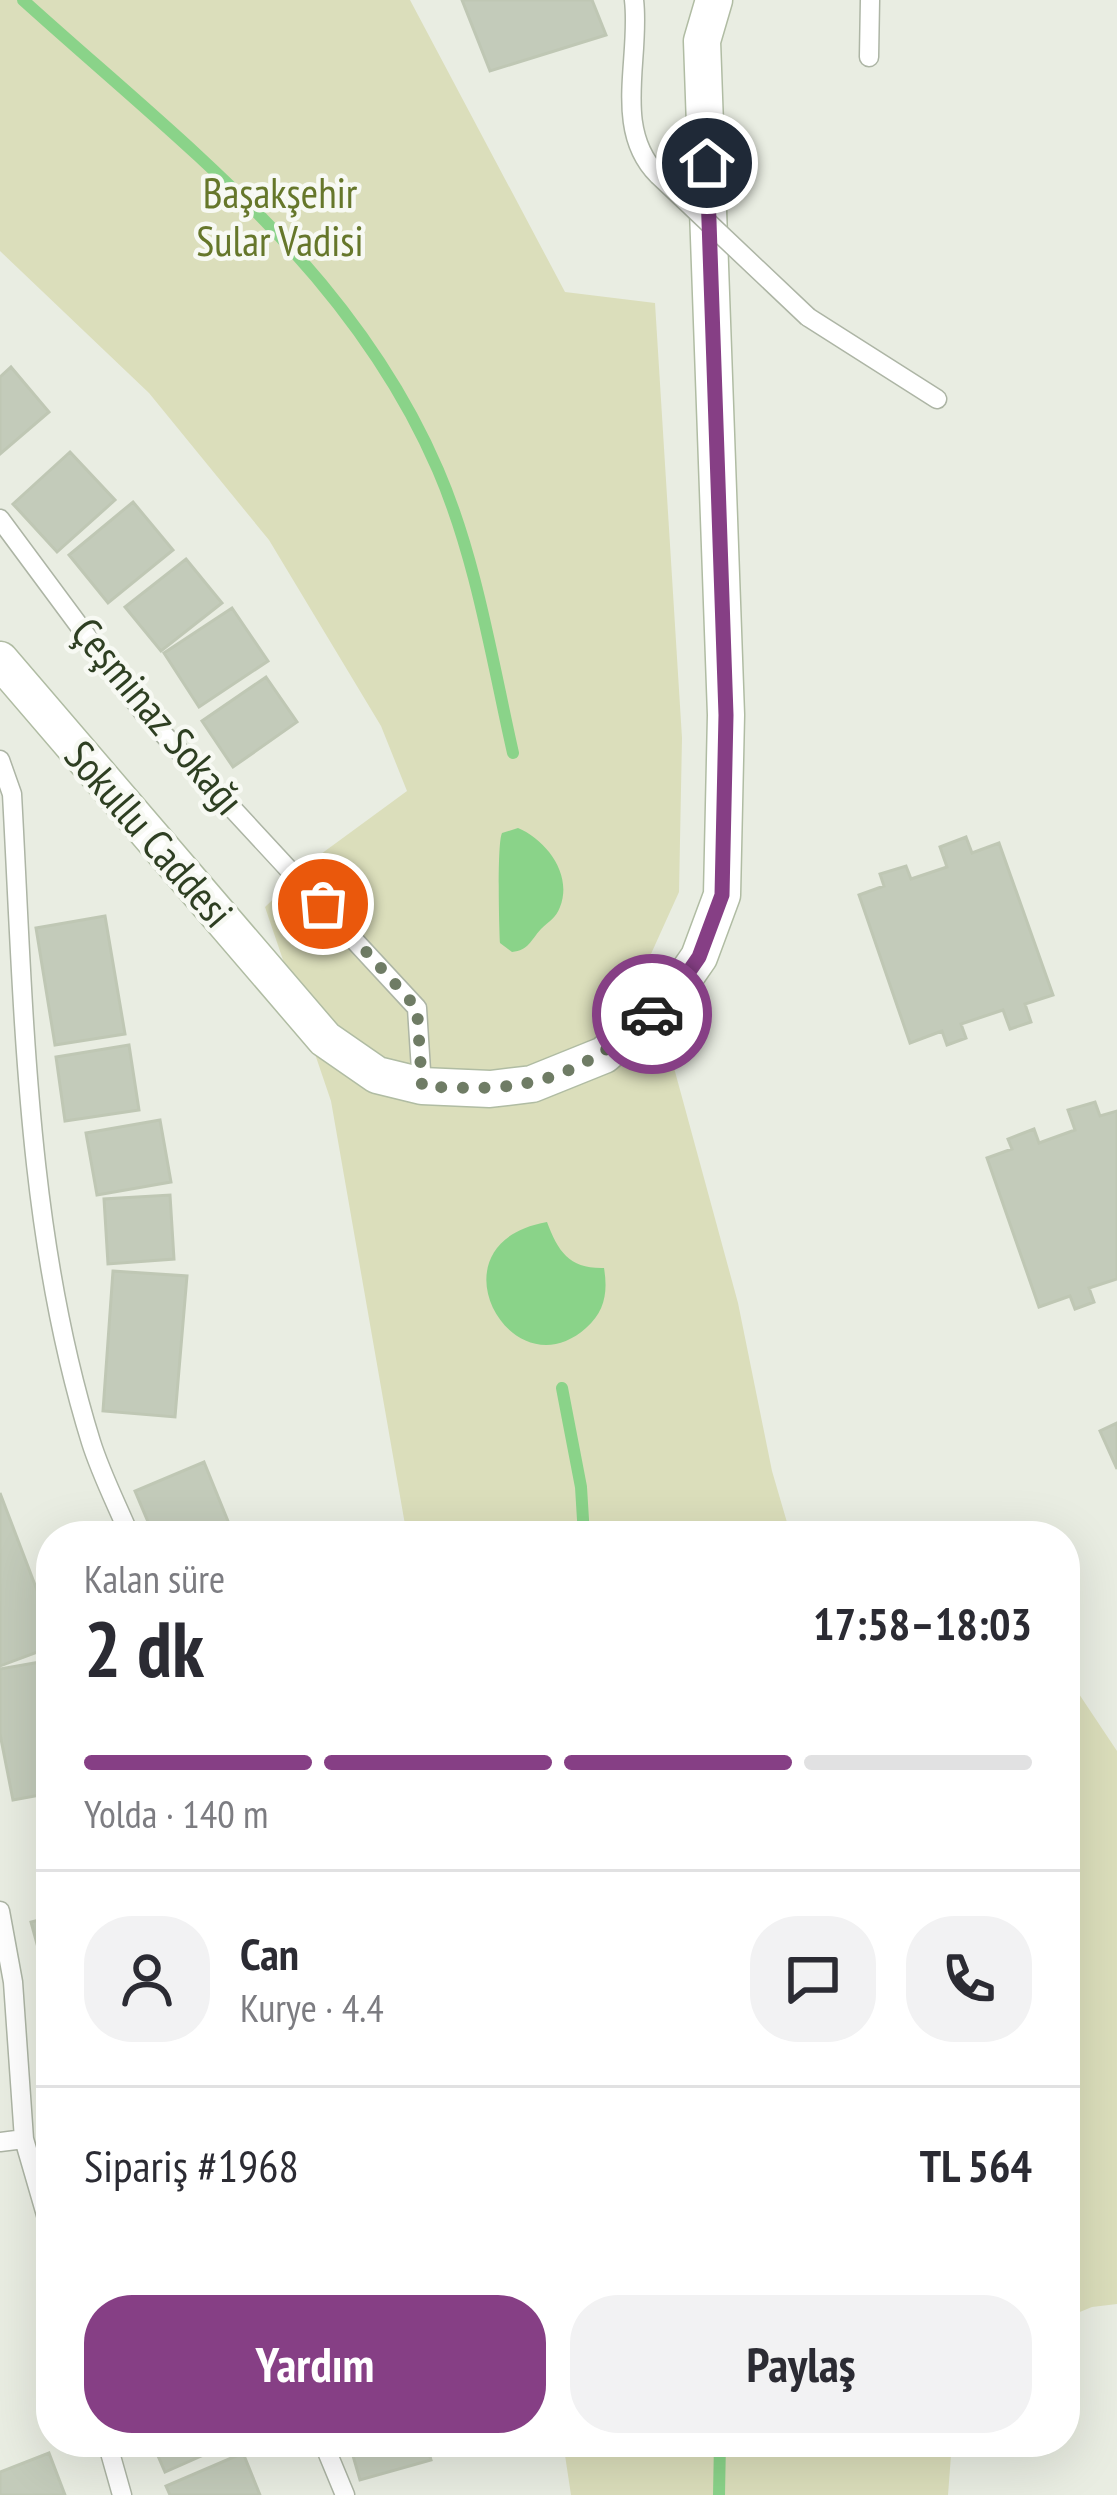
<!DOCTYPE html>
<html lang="tr">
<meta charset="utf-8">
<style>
:root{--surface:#fff;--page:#f2f2f3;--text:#2b2b33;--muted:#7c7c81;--line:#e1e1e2;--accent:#863f85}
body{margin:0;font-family:"PT Sans Narrow",sans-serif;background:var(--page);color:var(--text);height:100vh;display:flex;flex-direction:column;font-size:45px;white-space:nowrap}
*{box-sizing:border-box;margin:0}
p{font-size:39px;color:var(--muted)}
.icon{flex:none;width:66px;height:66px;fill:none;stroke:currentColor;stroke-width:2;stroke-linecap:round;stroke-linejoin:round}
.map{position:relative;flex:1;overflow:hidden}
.sheet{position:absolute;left:36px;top:1521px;width:1044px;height:936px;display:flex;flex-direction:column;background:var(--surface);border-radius:48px;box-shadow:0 12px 48px #0002}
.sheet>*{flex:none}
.pin{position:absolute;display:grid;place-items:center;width:102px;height:102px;color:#fff;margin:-51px;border:6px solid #fff;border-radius:50%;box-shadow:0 3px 12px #0007}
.courier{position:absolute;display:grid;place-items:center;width:120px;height:120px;margin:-60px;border:9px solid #863f85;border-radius:50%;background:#fff;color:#222;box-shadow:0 3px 15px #0007}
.summary em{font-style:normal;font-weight:800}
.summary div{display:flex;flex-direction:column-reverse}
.summary{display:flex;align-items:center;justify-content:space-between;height:204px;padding:0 48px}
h1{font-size:78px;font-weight:800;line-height:90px}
.bar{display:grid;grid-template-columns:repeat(4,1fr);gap:18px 12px;align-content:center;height:144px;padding:0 48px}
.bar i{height:15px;border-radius:9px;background:var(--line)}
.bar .selected{background:var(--accent)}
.bar p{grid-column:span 4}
.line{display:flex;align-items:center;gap:30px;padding:0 48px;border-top:3px solid var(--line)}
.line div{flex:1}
.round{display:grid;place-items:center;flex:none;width:126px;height:126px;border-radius:48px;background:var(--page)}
.primary-button{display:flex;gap:24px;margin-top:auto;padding:24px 48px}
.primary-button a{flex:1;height:138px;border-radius:48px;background:var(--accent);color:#fff;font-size:48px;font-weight:800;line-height:138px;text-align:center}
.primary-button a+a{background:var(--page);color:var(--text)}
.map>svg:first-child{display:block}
</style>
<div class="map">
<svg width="1117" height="2495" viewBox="0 0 1117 2495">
<rect width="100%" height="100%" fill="#e9ede2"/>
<path fill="#dbdebb" d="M0,0H410L565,292L655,303L682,738L679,892L646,965L738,1303L772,1471L791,1536H407L331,1101L265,907L321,854L407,791L381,726L269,540L149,393L0,251Z
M1065,1673L1117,1751V2304L1092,2307L1065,2318Z
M563,2442H952L948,2495H571Z"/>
<path fill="#8ad389" d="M518,828C546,840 573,874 560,907C556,918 549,921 541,929C530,941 529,950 512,952L500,943C499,926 497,843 502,833Z
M547,1222C558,1252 570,1269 604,1268C608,1292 605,1311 586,1328C511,1395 426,1243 547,1222Z"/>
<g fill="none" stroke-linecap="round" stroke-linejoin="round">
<path stroke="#8ad389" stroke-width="12" d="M23,0C181,143 351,268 438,470C476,558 492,660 513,753
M562,1388L581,1487L584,1536
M719,2495L720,2442"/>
</g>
<path fill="#c3cbba" stroke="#bfc7b4" stroke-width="3" d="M462,0H592L606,35L490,71Z
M11,367L49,412L0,454V377Z
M70,452L115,500L57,552L13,504Z
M133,502L173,550L108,603L69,555Z
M186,559L222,603L161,651L125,607Z
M232,608L268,661L199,707L164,653Z
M266,677L297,722L233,767L202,721Z
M966,837L972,853L999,843L1053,995L1025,1004L1031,1022L1010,1029L1003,1010L961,1024L966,1038L947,1045L942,1031L910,1043L859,895L884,886L880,874L906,866L911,879L947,867L940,847Z
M105,916L125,1034L55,1045L36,928Z
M129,1045L139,1110L65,1121L56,1057Z
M1095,1102L1100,1116L1117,1111V1279L1089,1288L1094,1302L1075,1309L1070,1296L1039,1307L987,1158L1012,1149L1008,1139L1034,1129L1039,1143L1075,1130L1068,1110Z
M160,1120L171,1182L97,1195L86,1133Z
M170,1195L174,1259L108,1264L104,1199Z
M113,1271L187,1276L175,1417L103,1411Z
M1117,1423V1469L1100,1431Z
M204,1462L234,1536H154L135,1491Z
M0,1493L51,1627V1647L0,1666Z
M51,1660V1793L13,1800L0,1734V1669Z
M51,1917V1995L31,1922Z
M152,2442H233L165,2472Z
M349,2442H426L431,2460L360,2480Z
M49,2453L65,2495H0V2472Z
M243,2453L260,2495H170L166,2486Z"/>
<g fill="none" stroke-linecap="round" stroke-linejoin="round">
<g stroke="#adb5a5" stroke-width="21">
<path id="lane" d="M634,0C641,58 612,129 658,175
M869,57L870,0
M808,317L937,399
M0,519L143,712L417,1008L422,1086
M0,760L12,794C24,1011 26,1233 91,1442C101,1474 117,1505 130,1536
M0,1911L13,1982L24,2139L51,2232
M0,2142L24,2139
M107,2442L122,2495
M323,2442L345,2495"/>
</g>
<g stroke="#b0bca3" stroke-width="39">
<path id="secondary" d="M0,660L325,1039L377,1075L422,1086L490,1089L532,1084L604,1055L672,996L699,957L722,895L726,715L702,41L714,0"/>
</g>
<use href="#lane" stroke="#fff" stroke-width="18"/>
<use href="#secondary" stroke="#fff" stroke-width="36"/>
<g stroke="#adb5a5" stroke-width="21" stroke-linecap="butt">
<path id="lane-bridge" d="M658,175L808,317"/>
</g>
<use href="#lane-bridge" stroke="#fff" stroke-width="18"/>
</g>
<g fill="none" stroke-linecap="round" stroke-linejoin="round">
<path stroke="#6f7c65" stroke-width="12" stroke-dasharray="0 21.6" d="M323,904L417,1008L422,1086C525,1093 573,1083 652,1014"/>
<path stroke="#863f85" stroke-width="15" d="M652,1014L672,996L699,957L722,895L726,715L707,163"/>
</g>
<g text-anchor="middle" stroke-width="9" stroke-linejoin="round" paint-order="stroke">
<g font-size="42" fill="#66772b" stroke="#f7f9f3">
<text x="280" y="208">Başakşehir<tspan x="280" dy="48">Sular Vadisi</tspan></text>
</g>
<g font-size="42" fill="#2e3f22" stroke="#f7f9f3">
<text transform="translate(158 716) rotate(50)" y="15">Çeşminaz Sokağı</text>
<text transform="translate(149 834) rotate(49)" y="15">Sokullu Caddesi</text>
</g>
</g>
</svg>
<div class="pin" style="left:323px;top:904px;background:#ea580c"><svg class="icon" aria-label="bag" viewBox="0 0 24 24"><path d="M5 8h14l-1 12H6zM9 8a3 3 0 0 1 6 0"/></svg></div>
<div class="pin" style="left:707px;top:163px;background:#1f2937"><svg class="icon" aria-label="home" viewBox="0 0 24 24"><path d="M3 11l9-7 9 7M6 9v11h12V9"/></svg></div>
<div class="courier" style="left:652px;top:1014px"><svg class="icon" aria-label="car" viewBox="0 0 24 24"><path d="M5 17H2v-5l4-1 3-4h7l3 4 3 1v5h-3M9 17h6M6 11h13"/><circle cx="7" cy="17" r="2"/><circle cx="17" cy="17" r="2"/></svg></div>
<section class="sheet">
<div class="summary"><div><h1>2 dk</h1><p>Kalan süre</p></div><em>17:58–18:03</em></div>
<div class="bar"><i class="selected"></i><i class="selected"></i><i class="selected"></i><i></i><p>Yolda · 140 m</p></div>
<div class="line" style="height:216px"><a class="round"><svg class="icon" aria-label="person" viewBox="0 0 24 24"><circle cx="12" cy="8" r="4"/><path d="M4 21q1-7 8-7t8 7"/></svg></a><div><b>Can</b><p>Kurye · 4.4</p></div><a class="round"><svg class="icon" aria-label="chat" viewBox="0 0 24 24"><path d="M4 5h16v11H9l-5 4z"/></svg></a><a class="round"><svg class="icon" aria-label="phone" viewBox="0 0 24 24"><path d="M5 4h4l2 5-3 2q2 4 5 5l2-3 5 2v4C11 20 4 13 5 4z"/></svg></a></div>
<div class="line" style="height:156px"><div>Sipariş #1968</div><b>TL 564</b></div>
<div class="primary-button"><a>Yardım</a><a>Paylaş</a></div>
</section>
</div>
